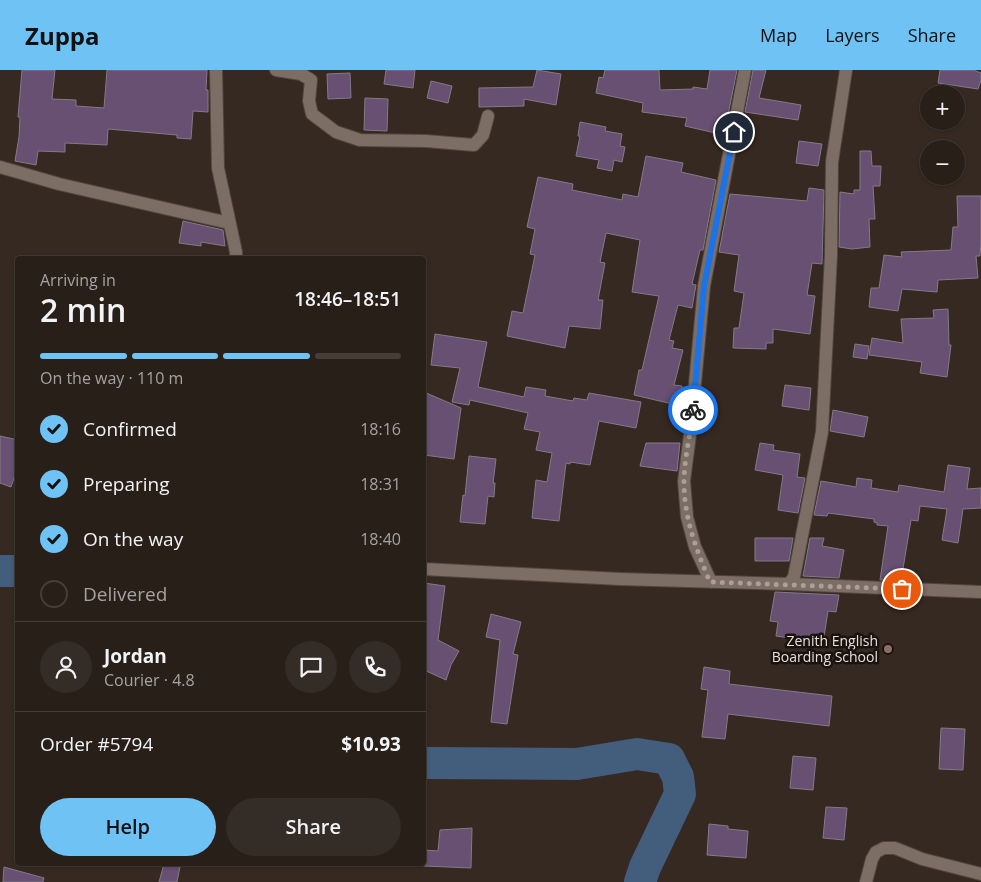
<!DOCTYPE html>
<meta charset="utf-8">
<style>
:root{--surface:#281f19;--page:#342c26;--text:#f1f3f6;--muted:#a5a2a2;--line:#443d38;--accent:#6fc2f4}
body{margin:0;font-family:"Open Sans",sans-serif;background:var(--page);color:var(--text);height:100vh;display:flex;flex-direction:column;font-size:19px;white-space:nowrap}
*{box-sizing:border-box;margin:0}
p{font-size:16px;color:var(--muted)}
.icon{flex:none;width:28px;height:28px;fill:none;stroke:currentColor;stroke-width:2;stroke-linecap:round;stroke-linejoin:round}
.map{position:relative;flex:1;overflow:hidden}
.sheet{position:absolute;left:15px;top:186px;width:411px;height:610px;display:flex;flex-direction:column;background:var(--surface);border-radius:5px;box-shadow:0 1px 4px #0004,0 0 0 1px var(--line)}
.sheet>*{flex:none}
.controls{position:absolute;left:920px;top:15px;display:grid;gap:10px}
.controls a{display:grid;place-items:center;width:45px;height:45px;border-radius:50%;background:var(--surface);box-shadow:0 1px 4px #0004,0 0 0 1px var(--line);font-size:25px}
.pin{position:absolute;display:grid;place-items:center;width:42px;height:42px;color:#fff;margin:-21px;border:2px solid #fff;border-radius:50%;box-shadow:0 1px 5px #0007}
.courier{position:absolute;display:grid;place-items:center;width:50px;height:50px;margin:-25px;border:4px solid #1a73e8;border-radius:50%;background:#fff;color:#222;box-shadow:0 1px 6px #0007}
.headline em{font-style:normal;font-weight:600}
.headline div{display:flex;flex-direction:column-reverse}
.headline{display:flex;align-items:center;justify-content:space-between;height:85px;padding:0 25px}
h1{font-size:32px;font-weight:600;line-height:38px}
.bar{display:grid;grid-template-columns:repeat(4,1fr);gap:8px 5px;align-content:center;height:60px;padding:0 25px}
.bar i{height:6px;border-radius:4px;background:var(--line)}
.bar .active{background:var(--accent)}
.bar p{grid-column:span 4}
.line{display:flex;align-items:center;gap:12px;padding:0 25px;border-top:1px solid var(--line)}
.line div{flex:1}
.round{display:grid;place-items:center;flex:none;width:52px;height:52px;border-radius:26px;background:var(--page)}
ol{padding:0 25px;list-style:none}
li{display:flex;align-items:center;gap:15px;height:55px}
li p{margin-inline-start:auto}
li .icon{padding:5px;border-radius:50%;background:var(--accent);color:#111;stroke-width:4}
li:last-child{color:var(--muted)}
li i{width:28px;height:28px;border:2px solid var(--line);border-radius:50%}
.button{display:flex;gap:10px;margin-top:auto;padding:10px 25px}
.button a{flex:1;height:58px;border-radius:30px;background:var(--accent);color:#111;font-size:20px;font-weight:600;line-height:58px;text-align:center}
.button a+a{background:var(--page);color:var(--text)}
header{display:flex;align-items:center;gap:30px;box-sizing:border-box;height:70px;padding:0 25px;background:var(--accent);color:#111}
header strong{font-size:24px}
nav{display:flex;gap:28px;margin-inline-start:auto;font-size:18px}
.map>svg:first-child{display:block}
</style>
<header>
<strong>Zuppa</strong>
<nav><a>Map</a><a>Layers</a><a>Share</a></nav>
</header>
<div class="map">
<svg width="981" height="812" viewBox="0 0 981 812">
<rect width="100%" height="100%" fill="#362921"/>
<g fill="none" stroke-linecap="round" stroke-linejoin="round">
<path stroke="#435d7d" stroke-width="32" d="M0,501H18
M424,693L577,694L637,684L669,689L678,707L680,724L645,797L640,812"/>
</g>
<path fill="#675072" stroke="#837a88" d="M22,0H55L52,29L76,30V36L104,38L107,0H207L206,20H208V42L193,41L191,69L177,68V65L108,59L107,75L65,73V82L38,81L36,95L15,91L19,67L20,47H18Z
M386,0H415L413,18L384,14Z
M537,0L561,4L556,35L524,29V36L479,37V18L533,17Z
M605,0H659L660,20L693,19V17L707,19L710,0H737L724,65L685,56L687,48L642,42L643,33L596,23L599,7L603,8Z
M753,0H766L759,28L801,35L798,50L745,42Z
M940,0H973L981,3V10L978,19L938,13Z
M350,3L351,28L328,29L327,4Z
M431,11L452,16L448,33L427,28Z
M365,28L388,29L387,61L364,60Z
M580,52L606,57L605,61L622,64L620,76L625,77L622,92L614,90L612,101L597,98L599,90L576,86L580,66H578Z
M799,71L822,74L818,96L796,93Z
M860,81H871L872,96H881L880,116H873L875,149H869L870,177L852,179L839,177L840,122L854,124V120H860Z
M646,86L683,93L681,102L716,110L703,180H700L692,214L696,215L692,238L678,235L669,270L674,271L672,278L683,280L674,315L682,316L677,335L634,325L639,300H642L659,226L632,222L640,170L606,163L600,192L605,193L598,230H603L600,259L569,256L565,278L507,266L512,241L523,243L535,185L530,184L535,159L527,157L538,107L573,114L572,120L622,130L623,124L638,127Z
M809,118L824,120L822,194L812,193L807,225L815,226L810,264L773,259V273H766V279L733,278L734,258H739L744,223L734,221L739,185L719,182L730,124L807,131Z
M957,126H981V173L980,186H976L978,208L938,210L937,222L902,219L898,241L869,237L871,218H879L884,185L902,187L901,182L951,180L953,157H958Z
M183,151L223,160L225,176L201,172V176L179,173Z
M948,239L949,275H951L947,307L920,303L922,292L869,285L872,268L903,273L901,249L934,248L933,240Z
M435,264L487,272L478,317L524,327L526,317L546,320L545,326L573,331L574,328L587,330L589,323L641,332L636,358L599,351L590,395L570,392V394L566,393L559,451L532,448L536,410L547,412L552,383L536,380L540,362L524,359L528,343L470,330L469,335L452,332L460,298L431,295Z
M855,274L869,276L867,289L853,287Z
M785,315L811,318L809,340L782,336Z
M424,322L461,338L454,389L424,385Z
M833,340L868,347L864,367L830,361Z
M0,366L18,370V397L11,417L0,413Z
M646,373H680L677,401L640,396Z
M760,373L774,375L773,380L800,384L797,407L805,408L798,443L778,440L783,405L755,400Z
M469,386L496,389L493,413H495L494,427L488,426L485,454L460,452L463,425L465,426Z
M948,395L970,398L967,419L981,418V438L963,439L958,473L942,470L947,439L920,436L918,451L911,450L901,511L880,510L888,456L877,455V453L874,452V449L828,443L827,446L814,445L821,411L856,417L857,408L872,410L871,418L898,422L899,415L944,422Z
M755,468H793L789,491H755Z
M810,468H824L822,476L844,480L839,508L803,506Z
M424,513L445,516L438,570L459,581L451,595L446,610L424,600Z
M775,522L839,525L836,542L828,541L823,573L776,566L778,552L770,551Z
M491,544L521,552L513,584L518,585L507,654L491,652L500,570L486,567Z
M704,597L730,601L729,614L832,626L829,656L728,644L725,669L702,667L708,620L701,619Z
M941,658L965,659L963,700L939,699Z
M793,686L816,688L813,720L790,718Z
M826,737L847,738L844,770L823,768Z
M709,754L728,756V759L748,761L746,788L707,785Z
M472,758L471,798L424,796V780L438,781L440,760Z
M164,794L180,797L177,812H159Z
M4,797L44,808L43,812H3Z"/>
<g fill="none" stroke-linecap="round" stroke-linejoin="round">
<g stroke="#524740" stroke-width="14">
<path id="minor" d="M216,0L218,98L236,182V189
M276,0L301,4L311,10L309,31L312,44L336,62L360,70L426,71L474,75L483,65L488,46
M0,97L59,114L229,153
M424,499L620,509L789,514L794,507L822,362L831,185L832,92L846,0
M711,512L695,477L687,447L684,411L691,357L704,216L745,0
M789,514L981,522
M866,812L872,789L876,782L884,778H895L922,789L981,804"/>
</g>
<use href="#minor" stroke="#7d6e65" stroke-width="12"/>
</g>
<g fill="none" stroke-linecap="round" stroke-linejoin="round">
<path stroke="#aa9f99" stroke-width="5" stroke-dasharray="0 9" d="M693,340C691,364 684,388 684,412C684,448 696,479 710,512L902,519"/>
<path stroke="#1a73e8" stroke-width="6" d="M693,340L704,216L734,62"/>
</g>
<circle fill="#8d6e63" stroke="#19130f" stroke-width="2" cx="888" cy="579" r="5"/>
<g text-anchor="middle" stroke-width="5" stroke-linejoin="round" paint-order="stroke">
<g font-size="14" fill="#e8dfda" stroke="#19130f" text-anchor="end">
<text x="878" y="576">Zenith English<tspan x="878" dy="16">Boarding School</tspan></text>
</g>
</g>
</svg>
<div class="controls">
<a>+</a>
<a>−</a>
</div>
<div class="pin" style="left:902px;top:519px;background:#ea580c"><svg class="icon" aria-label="bag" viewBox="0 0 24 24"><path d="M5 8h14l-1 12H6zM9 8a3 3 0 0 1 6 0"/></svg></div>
<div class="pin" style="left:734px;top:62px;background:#1f2937"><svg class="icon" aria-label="home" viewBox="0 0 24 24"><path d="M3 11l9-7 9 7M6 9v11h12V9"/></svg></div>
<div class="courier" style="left:693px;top:340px"><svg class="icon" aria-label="bike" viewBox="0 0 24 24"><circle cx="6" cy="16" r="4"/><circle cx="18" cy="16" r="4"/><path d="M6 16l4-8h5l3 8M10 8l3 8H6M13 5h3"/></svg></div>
<section class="sheet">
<div class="headline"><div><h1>2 min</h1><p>Arriving in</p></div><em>18:46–18:51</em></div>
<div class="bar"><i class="active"></i><i class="active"></i><i class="active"></i><i></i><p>On the way · 110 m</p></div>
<ol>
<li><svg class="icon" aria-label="check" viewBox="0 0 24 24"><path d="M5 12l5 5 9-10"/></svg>Confirmed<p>18:16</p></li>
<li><svg class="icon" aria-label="check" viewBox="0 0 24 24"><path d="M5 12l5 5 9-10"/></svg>Preparing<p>18:31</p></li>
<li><svg class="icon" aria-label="check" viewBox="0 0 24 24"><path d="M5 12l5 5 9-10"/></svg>On the way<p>18:40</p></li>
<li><i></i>Delivered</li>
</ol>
<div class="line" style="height:90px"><a class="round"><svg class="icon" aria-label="person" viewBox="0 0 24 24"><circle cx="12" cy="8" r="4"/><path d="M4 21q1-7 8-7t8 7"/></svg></a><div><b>Jordan</b><p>Courier · 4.8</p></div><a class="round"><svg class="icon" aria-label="chat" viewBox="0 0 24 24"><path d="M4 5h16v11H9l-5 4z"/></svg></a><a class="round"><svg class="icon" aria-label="phone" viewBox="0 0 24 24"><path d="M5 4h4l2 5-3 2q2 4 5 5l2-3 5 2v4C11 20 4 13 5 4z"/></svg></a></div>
<div class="line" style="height:65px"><div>Order #5794</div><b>$10.93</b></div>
<div class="button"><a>Help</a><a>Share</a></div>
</section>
</div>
